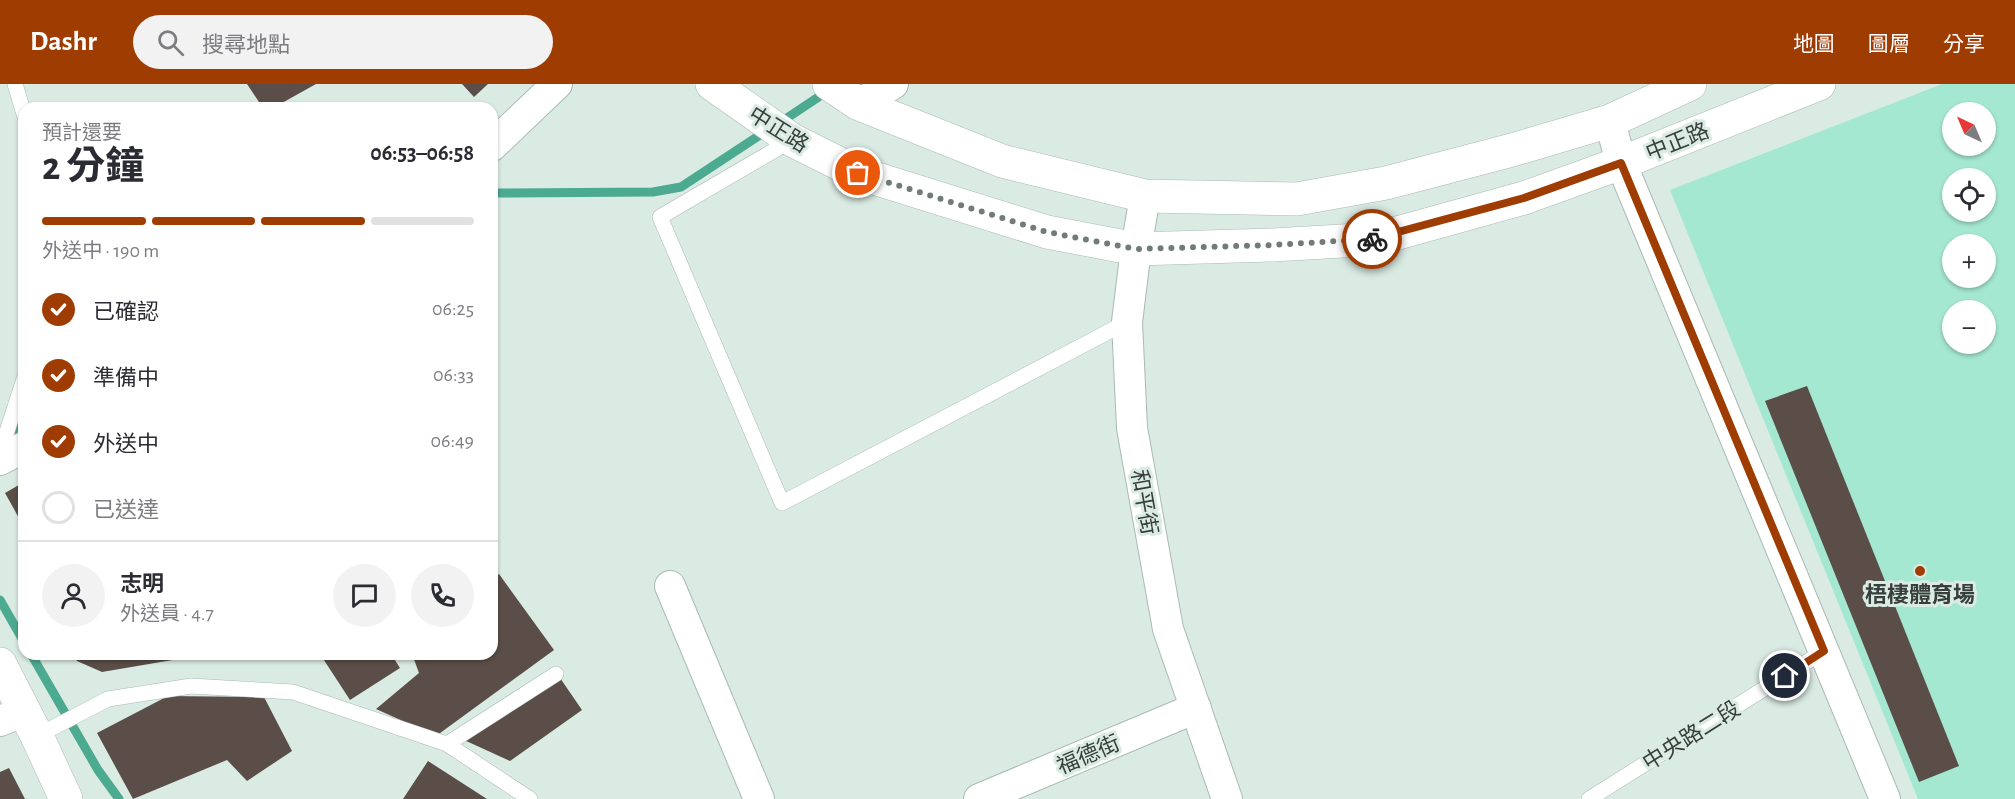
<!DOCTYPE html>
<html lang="zh-TW">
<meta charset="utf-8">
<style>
:root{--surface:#fff;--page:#f2f2f3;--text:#2b2b33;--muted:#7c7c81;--line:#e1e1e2;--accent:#9f3c02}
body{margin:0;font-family:"Alegreya Sans","Noto Sans TC",sans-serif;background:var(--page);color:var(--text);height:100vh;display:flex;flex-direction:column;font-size:22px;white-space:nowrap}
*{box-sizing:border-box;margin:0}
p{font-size:20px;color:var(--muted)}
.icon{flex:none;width:33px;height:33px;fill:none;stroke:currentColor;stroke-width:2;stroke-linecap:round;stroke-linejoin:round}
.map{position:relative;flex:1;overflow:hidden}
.panel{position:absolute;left:18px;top:18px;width:480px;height:558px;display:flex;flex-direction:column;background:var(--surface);border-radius:18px;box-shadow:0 2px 4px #0004}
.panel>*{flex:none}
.needle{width:39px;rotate:316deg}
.buttons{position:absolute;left:1942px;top:18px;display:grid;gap:12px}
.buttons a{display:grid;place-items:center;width:54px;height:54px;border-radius:50%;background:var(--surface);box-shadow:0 2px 4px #0004;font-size:30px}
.pin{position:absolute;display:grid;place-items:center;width:51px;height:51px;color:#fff;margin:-26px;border:3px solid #fff;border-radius:50%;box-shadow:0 2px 6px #0007}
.courier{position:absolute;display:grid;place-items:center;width:60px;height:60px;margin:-30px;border:4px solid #9f3c02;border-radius:50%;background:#fff;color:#222;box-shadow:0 2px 8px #0007}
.head em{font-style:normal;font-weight:700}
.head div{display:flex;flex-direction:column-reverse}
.head{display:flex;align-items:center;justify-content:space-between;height:102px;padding:0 24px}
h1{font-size:39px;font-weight:700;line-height:45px}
.bar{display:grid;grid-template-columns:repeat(4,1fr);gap:9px 6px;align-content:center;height:72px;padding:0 24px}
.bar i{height:8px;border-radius:4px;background:var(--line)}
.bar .on{background:var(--accent)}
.bar p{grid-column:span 4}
.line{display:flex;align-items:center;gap:15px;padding:0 24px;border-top:2px solid var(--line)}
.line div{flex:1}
.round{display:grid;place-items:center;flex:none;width:63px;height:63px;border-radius:32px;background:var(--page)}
ol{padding:0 24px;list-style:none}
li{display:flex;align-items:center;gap:18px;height:66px}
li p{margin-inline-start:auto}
li .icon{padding:6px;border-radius:50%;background:var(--accent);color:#fff;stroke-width:4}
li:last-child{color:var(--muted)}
li i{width:33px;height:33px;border:3px solid var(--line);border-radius:50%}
header{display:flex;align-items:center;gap:36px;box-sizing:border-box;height:84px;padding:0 30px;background:var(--accent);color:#fff}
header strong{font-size:28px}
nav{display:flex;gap:33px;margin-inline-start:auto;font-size:21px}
.search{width:420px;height:54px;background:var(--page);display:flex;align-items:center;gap:15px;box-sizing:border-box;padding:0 21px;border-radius:33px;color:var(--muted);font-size:22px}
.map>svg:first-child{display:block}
</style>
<header>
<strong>Dashr</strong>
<div class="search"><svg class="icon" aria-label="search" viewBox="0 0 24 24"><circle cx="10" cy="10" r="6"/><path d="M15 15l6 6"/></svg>搜尋地點</div>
<nav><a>地圖</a><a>圖層</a><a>分享</a></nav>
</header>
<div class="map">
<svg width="2015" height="715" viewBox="0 0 2015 715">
<rect width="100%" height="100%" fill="#daebe4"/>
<path fill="#a5e8d2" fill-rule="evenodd" d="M1942,0H2015V715H1918L1670,106ZM1953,28H1986V62H1953ZM1953,94H1986V128H1953ZM1953,160H1986V194H1953ZM1953,226H1986V260H1953Z"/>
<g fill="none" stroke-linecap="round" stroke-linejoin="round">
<path stroke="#4baa8f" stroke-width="9" d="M778,40L829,6
M492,109L653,108L681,103L766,47
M12,360L24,329
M0,516L24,558
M31,570L98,686L119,715"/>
</g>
<path fill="#5b4e48" d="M247,0H316L273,24H263Z
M462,0H488L474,13Z
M1807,302L1959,682L1919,698L1765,317Z
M24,398V443L5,409Z
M499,490L554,566L436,652L376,625L419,589L412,570H492V495Z
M73,570H201L202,571L102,588L77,577Z
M320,570H391L400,584L350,616Z
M558,591L582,626L510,677L464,656Z
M168,612L264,613L292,667L247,697L227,676L133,715L97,649Z
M428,677L487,715H403Z
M9,684L25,715H0V688Z"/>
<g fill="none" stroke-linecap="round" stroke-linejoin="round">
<g stroke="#a9b9b4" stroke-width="16">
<path id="service" d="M15,0L24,30
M792,56L660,133L782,419L1127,238
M0,369L24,295
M37,652L108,615L191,602L293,608L447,660L530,715
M447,660L556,590
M1589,715L1824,567"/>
</g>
<g stroke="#a9b9b4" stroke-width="32">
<path id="minor" d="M859,20L893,0
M1610,37L1621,79L1885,715
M492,62L557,0
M1145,112L1136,165L1127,238L1132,344L1168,545L1227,715
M0,376L24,363
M670,502L759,715
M0,637L25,627
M979,715L1196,624"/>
</g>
<g stroke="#a9b9b4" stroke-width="34">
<path id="tertiary" d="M712,0L792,56L858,89L1047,148L1136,165L1273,161L1376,155L1524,114L1621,79L1819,0
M829,0L859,20L1002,77L1145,112L1297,115L1386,99L1512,66L1610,37L1690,0
M0,580L37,652L66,715"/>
</g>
<use href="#service" stroke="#fff" stroke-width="15"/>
<use href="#minor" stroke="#fff" stroke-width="30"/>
<use href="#tertiary" stroke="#fff" stroke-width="33"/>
</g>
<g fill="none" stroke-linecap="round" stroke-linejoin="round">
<path stroke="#717b77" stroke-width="6" stroke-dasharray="0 10.8" d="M858,89L1047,148L1136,165L1273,161L1372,155"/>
<path stroke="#9f3c02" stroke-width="8" d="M1372,155L1524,114L1621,79L1824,567L1785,592"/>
</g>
<circle fill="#9f3c02" stroke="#daebe4" stroke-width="2" cx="1920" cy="487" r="6"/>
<g text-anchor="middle" stroke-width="6" stroke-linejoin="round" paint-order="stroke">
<g font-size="22" fill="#383e3c" stroke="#daebe4">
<text transform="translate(779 45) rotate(32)" y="8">中正路</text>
<text transform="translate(1677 57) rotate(-22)" y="8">中正路</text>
<text transform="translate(1145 418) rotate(80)" y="8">和平街</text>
<text transform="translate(1691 651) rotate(-32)" y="8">中央路二段</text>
<text transform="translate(1088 670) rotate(-23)" y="8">福德街</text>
</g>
<g font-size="22" font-weight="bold" fill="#383e3c" stroke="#daebe4">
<text x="1920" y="518">梧棲體育場</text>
</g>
</g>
</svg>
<div class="buttons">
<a><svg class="needle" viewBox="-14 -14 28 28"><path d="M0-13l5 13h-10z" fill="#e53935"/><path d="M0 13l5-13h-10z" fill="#7c7c81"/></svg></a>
<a><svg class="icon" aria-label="locate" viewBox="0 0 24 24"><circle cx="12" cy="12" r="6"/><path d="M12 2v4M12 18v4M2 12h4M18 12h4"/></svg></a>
<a>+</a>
<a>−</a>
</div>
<div class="pin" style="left:858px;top:89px;background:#ea580c"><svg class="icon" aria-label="bag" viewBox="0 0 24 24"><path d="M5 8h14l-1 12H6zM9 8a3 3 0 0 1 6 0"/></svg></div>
<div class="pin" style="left:1785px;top:592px;background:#1f2937"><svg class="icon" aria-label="home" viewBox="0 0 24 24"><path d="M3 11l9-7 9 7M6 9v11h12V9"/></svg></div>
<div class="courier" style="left:1372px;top:155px"><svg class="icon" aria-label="bike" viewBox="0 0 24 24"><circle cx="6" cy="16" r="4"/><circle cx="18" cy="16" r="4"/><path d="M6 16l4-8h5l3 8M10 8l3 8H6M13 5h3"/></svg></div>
<section class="panel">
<div class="head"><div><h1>2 分鐘</h1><p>預計還要</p></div><em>06:53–06:58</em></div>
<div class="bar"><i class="on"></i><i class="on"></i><i class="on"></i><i></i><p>外送中 · 190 m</p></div>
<ol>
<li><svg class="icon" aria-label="check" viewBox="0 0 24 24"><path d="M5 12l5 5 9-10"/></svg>已確認<p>06:25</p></li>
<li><svg class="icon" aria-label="check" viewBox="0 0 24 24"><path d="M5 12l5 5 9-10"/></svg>準備中<p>06:33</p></li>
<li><svg class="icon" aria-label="check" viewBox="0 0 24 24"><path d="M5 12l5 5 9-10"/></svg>外送中<p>06:49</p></li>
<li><i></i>已送達</li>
</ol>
<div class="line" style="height:108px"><a class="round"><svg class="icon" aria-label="person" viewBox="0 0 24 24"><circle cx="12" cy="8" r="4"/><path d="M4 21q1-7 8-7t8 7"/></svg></a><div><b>志明</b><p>外送員 · 4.7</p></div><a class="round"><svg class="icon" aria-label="chat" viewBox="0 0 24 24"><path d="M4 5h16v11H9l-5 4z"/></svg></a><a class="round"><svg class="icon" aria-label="phone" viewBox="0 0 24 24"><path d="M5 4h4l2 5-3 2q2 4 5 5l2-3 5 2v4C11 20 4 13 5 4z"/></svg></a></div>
</section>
</div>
